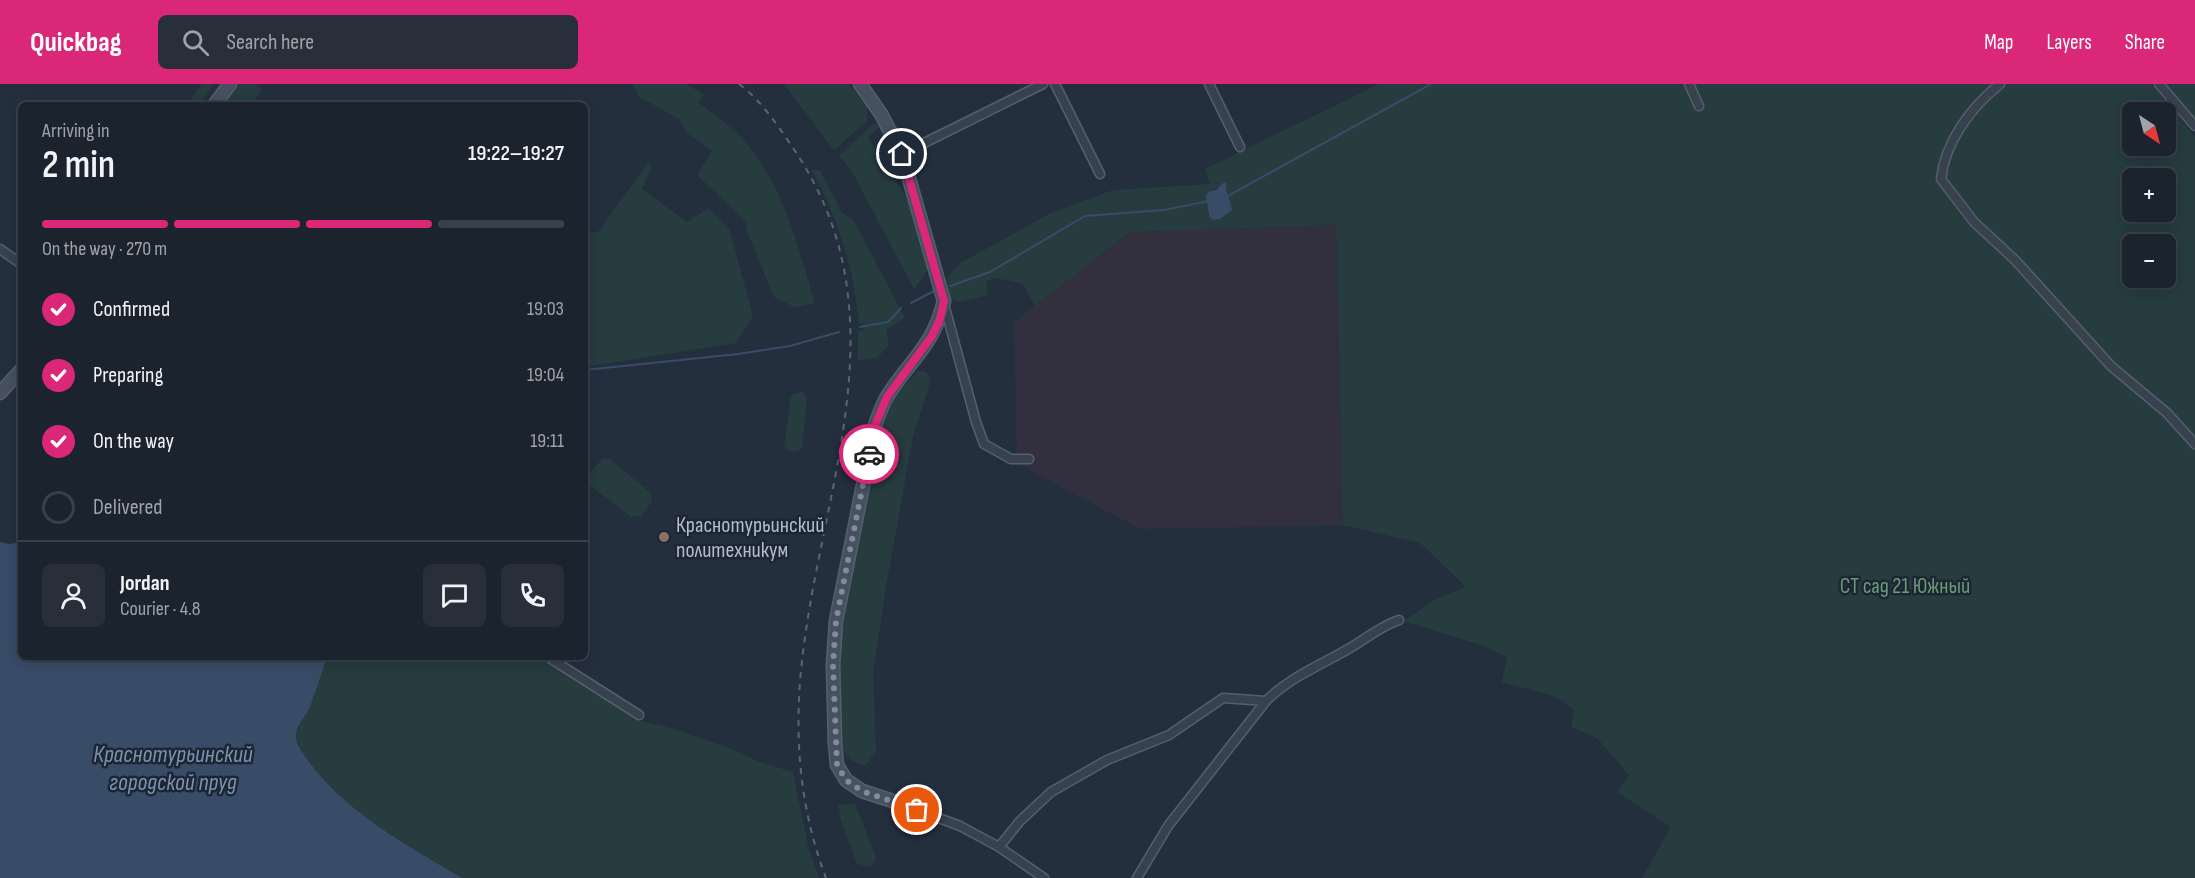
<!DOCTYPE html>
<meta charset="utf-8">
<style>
:root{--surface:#1b232e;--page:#282f3a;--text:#f1f3f6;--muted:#a0a4aa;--line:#39404a;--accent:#db2777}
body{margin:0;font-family:"Sofia Sans Condensed",sans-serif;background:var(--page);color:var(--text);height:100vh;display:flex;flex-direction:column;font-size:22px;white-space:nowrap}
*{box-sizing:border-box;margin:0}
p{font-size:20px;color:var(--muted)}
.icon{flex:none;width:33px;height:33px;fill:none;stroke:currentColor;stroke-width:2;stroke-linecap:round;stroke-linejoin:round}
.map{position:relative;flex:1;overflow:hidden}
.sheet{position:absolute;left:18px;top:18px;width:570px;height:558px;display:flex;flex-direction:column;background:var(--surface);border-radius:9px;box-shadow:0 3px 15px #0003,0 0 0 2px var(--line)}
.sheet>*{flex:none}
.needle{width:39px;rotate:144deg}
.buttons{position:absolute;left:2122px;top:18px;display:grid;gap:12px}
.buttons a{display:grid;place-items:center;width:54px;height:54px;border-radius:9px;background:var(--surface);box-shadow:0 3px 15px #0003,0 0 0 2px var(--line);font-size:30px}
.pin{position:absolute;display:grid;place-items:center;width:51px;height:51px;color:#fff;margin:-26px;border:3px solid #fff;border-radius:50%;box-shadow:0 2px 6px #0007}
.courier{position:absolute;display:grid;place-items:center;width:60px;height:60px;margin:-30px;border:4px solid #db2777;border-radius:50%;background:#fff;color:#222;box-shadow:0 2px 8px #0007}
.summary em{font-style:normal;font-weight:600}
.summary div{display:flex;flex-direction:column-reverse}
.summary{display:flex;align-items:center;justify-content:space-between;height:102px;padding:0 24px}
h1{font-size:39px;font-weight:600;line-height:45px}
.bar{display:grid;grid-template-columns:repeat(4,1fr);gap:9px 6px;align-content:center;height:72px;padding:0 24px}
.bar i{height:8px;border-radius:4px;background:var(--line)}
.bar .on{background:var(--accent)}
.bar p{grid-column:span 4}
.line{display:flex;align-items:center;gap:15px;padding:0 24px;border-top:2px solid var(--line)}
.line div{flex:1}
.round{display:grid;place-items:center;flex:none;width:63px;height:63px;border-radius:9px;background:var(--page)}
ol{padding:0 24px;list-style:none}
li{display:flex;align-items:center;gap:18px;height:66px}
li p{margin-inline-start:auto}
li .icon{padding:6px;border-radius:50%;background:var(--accent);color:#fff;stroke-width:4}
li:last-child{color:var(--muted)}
li i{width:33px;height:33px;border:3px solid var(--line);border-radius:50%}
header{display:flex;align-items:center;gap:36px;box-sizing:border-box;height:84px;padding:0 30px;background:var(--accent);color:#fff}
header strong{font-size:28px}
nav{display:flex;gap:33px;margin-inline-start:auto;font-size:21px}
.search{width:420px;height:54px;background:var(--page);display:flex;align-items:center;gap:15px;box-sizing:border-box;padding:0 21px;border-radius:9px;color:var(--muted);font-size:22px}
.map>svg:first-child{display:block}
</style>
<header>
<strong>Quickbag</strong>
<div class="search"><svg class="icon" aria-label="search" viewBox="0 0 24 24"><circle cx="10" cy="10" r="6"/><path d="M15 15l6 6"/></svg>Search here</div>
<nav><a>Map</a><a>Layers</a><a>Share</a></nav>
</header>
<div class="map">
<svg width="2195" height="794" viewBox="0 0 2195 794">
<rect width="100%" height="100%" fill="#242f3e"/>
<path fill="#32303f" d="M1336,141L1343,441L1140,445L1017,379L1014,238L1130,148Z"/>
<path fill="#263c3f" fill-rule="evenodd" d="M202,0H214L199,21H187Z
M236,0H254L262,6L251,21H221Z
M633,0H687L704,11L698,18C714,31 734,44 747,60C785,105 798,164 815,219L794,223L774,213L746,145L747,139L697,91L712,67L687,49L679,35L638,12Z
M784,0H849L867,23V37L834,66Z
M1379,0H2152L2195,53V794H1642L1671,743L1617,708L1629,691L1597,654L1571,643L1574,626L1564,617L1550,611L1502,598L1507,573L1484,562L1404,537L1436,515L1466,503L1420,459L1343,441L1336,141L1130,148L1035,222L1022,199L995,194L986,197L988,211L960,218L950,215L947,194L960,179L1051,129L1113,106L1210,100L1205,85ZM2133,28H2166V62H2133ZM2133,94H2166V128H2133ZM1218,103L1225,106L1227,110L1209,132L1206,112ZM2133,160H2166V194H2133Z
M2163,0H2195V38Z
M875,39L879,43L868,54L907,115L926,175L927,187L914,205L850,84L839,72Z
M648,79L652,82L642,105L687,138L708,124L729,144L753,232L736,259L585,283V146L597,149Z
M812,86H820L842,129L853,135L905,234L886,246L889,261L877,274L858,276V247L865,245L863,239H859C852,177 840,141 812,86Z
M919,287L926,288L931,296L913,352L886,503L873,589L876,668L866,681C853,680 848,674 841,663L839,579L844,537L882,334L898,307Z
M802,307L807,314L802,365L791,368L784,363L791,311Z
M603,374L611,376L652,410V417L642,432L631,433L588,400V391Z
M327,573H537L634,635L671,644L724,662L760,678L793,688L809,766L819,794H462C407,761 348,730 309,678C304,670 297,663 296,654C295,642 304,635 309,625C316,608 321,590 327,573Z
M855,720L876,773L871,783L857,780L841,737L838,721Z"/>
<path fill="#394c67" d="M1223,99H1226C1225,109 1231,116 1232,126L1220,135L1213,136L1209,132L1206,112L1208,108L1216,106Z
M0,458L10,460L21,458V573H327C321,590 316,608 309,625C304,635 295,642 296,654C297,663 304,670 309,678C348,730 407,761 462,794H0Z"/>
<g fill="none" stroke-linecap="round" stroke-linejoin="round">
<path stroke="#394c67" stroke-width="2" d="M1226,113L1431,0
M950,202L990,188L1085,132L1164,126L1209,117
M911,219L934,207
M860,243L888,238L901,224
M585,286L738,270L790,262L839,248"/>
<g stroke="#565f6c" stroke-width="11">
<path id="street" d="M1055,0L1100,90
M1209,0L1240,63
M1689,0L1699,22
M2000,0C1971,23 1945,58 1941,95L1974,138L2015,176L2111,282L2167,329L2195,360
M2159,0L2195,42
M902,70L1043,0
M0,165L21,180
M944,220L976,338L984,360L1011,375H1029
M548,573L639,631
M896,718L960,742L999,763L1044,794
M999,763L1020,737L1051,708L1107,676L1169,651L1223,614L1266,617
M1137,794L1168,742L1266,617C1290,593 1321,581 1350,564C1367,554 1381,542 1399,536"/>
</g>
<g stroke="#565f6c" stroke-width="15">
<path id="secondary" d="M860,0L881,30L902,70L944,217C934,261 911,275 888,311C882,320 879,331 875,341L836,537L833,581L835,659L837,681L846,696L862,707L896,718
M214,21L230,0
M0,309L21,286"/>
</g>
<use href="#street" stroke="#38414e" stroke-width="8"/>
<use href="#secondary" stroke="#465061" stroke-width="12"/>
<path stroke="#5a6575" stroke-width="2" stroke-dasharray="6 6" stroke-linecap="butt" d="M739,0C762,17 781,46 797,70C908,239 814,418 800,598C795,665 802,731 826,794"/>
</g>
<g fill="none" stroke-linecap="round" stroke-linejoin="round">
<path stroke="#828b98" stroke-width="6" stroke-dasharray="0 10.8" d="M869,370L836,537L833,581L837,681L846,696L862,707L917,726"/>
<path stroke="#db2777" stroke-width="8" d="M869,370L875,341L887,313L932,252L940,235L944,217L902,70"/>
</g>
<circle fill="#8d6e63" stroke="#1d2633" stroke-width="2" cx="664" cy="453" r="6"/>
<g text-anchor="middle" stroke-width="5" stroke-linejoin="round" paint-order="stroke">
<g font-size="22" fill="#b4bcc9" stroke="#1d2633" text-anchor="start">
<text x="676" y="448">Краснотурьинский<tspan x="676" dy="25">политехникум</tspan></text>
</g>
<g font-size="22" fill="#6b9a76" stroke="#1d2633">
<text x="1905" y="509">СТ сад 21 Южный</text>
</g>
<g font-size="24" font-style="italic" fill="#7c92b1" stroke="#1d2633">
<text x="173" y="678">Краснотурьинский<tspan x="173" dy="28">городской пруд</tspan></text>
</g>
</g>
</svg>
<div class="buttons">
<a><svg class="needle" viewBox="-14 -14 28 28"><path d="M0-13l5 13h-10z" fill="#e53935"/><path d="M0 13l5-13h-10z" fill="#a0a4aa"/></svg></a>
<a>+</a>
<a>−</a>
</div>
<div class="pin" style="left:917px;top:726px;background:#ea580c"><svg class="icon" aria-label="bag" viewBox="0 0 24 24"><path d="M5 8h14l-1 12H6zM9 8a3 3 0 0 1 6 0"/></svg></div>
<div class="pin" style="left:902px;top:70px;background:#1f2937"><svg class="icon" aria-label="home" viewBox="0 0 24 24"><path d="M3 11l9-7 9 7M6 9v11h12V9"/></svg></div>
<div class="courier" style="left:869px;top:370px"><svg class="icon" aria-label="car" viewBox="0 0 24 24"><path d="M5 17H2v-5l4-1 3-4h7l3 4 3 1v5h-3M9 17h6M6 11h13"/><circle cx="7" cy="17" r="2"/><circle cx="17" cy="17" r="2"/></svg></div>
<section class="sheet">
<div class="summary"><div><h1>2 min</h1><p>Arriving in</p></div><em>19:22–19:27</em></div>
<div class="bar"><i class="on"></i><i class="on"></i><i class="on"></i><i></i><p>On the way · 270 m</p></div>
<ol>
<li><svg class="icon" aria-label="check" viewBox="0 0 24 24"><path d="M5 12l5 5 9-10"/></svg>Confirmed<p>19:03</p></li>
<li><svg class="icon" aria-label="check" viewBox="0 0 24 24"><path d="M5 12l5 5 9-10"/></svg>Preparing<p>19:04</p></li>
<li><svg class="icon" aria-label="check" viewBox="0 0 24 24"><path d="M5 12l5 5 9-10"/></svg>On the way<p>19:11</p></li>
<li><i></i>Delivered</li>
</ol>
<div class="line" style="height:108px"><a class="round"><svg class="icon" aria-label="person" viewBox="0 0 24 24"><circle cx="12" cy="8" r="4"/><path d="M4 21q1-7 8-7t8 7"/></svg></a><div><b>Jordan</b><p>Courier · 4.8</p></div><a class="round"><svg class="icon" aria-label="chat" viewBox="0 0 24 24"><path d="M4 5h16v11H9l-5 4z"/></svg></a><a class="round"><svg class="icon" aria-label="phone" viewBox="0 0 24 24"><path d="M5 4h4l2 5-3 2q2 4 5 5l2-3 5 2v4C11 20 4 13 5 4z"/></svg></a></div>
</section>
</div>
